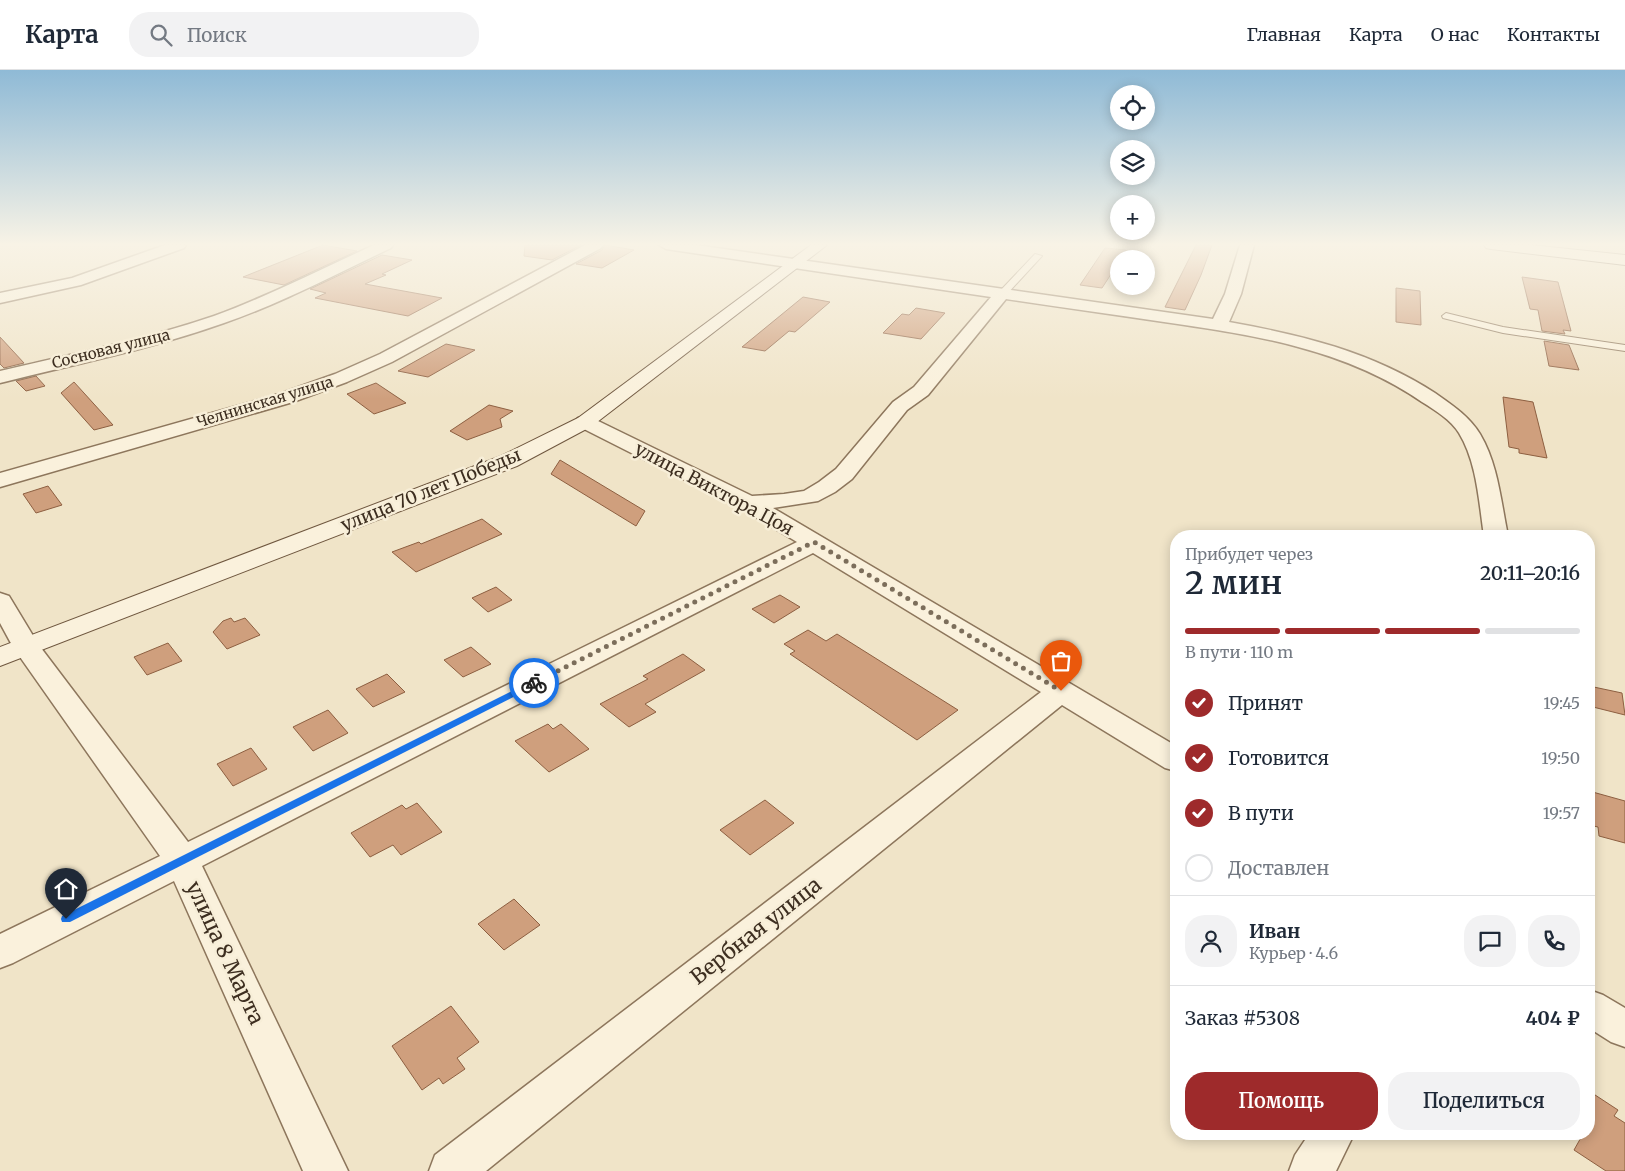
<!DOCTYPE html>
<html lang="ru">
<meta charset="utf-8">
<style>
:root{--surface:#fff;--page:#f2f2f3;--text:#1f2937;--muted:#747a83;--line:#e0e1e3;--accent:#9e2a2b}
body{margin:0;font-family:Merriweather,serif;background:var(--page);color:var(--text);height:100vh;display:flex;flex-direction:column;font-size:19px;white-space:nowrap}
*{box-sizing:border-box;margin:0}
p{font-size:16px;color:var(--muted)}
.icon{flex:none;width:28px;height:28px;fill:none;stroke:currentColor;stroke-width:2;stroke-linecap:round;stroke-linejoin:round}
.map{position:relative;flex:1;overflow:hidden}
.panel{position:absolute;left:1170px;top:460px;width:425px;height:610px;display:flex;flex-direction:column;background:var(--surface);border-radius:20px;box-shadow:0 2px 12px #0003}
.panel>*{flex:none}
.controls{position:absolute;left:1110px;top:15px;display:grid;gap:10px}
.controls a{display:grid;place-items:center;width:45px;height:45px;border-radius:50%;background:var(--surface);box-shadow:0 2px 12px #0003;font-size:25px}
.pin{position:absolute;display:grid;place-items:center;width:42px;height:42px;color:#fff;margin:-51px -21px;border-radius:50% 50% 50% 0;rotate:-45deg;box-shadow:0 0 5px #0007}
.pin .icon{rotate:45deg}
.courier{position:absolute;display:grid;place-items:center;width:50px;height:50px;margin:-25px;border:4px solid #1a73e8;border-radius:50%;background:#fff;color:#222;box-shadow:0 1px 6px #0007}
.head em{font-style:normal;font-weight:600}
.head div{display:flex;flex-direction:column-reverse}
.head{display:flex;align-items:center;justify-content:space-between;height:85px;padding:0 15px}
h1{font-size:32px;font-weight:600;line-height:38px}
.bar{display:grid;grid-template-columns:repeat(4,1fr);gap:8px 5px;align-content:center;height:60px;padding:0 15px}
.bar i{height:6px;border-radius:4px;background:var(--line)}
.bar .selected{background:var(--accent)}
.bar p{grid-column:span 4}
.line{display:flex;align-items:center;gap:12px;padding:0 15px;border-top:1px solid var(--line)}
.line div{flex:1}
.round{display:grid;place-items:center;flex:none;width:52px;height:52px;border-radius:20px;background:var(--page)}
ol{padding:0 15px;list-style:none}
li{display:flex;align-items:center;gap:15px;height:55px}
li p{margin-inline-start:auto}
li .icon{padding:5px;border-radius:50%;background:var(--accent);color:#fff;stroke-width:4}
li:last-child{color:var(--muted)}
li i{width:28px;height:28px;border:2px solid var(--line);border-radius:50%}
.cta{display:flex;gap:10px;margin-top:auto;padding:10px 15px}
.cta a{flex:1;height:58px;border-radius:20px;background:var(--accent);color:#fff;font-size:20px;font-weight:600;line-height:58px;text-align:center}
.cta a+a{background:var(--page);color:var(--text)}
header{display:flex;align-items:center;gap:30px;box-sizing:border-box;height:70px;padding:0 25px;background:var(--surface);border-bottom:1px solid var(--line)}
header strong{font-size:24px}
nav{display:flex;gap:28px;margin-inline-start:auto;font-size:18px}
.search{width:350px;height:45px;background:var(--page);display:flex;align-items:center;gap:12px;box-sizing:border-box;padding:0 18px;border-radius:20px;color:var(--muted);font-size:19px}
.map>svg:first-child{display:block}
</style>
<header>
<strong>Карта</strong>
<div class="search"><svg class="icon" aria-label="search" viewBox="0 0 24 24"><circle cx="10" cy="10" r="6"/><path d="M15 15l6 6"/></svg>Поиск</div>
<nav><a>Главная</a><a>Карта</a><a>О нас</a><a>Контакты</a></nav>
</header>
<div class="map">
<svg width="1625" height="1101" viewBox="0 0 1625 1101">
<rect width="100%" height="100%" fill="#f0e4c8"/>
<path fill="#cf9f7d" stroke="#8d5f41" d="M323,175L357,181L284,215L243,207Z
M525,175H581L552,190L524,186Z
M605,175L634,180L602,198L576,194L602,180Z
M1196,175H1212L1201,205L1185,240L1165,237Z
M1105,178L1126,180L1119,189V192L1102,218L1080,215Z
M382,185L412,190L382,204L386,205L365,214L442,228L408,246L315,228L326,223L310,219Z
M1522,207L1558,212L1571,261L1563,260L1565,264L1542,261L1538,240L1530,239Z
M1396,218L1420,221L1421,255L1396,252Z
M803,227L830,232L795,262L789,261L765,281L742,277Z
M916,238L945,243L921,269L883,263L902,244L909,245Z
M0,267L24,293L4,298L0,294Z
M1544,271L1569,275L1579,300L1549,296Z
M446,274L475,280L428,307L398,301Z
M36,306L45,316L26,321L16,311Z
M74,312L113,355L94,360L61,323Z
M376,313L406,333L374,344L347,324Z
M1503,327L1533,332L1547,388L1519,383V379L1509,377Z
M489,335L513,341L500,349L502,357L467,370L450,361Z
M560,390L645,441L636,456L551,404Z
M48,416L62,435L36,443L23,424Z
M482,449L502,464L416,502L392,482L419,472L421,474Z
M496,517L512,530L488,542L472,528Z
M780,525L800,537L774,553L752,539Z
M231,548L234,552L245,548L260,565L227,579L213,562L223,551Z
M808,560L826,571L837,564L958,640L917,670L790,584L795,581L784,574Z
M168,573L182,591L147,605L134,587Z
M471,577L491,594L463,607L444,590Z
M683,584L705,600L645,634L656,642L629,657L600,634L648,609L643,606Z
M387,604L405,622L373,637L356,619Z
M1589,616L1622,623L1625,645L1589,636Z
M328,640L348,663L313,681L293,657Z
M548,654L553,659L561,654L589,679L549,702L515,671Z
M251,678L267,699L233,716L217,694Z
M1589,721L1625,731V773L1599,766L1598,757L1589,755Z
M765,730L794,753L750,785L720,760Z
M417,733L442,762L401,785L393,775L370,787L351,763L402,735L406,739Z
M514,829L540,855L504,880L478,854Z
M451,936L479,972L457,988L465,999L443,1014L439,1008L422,1020L392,976Z
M1589,1021L1618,1040L1614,1046L1625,1053V1101H1606L1574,1080L1583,1064H1589Z"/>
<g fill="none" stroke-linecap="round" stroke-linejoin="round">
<g stroke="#8d765c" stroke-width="2">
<path id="lane" d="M1035,184L1042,186L1006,225H1000V221Z
M1446,243L1503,257L1625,275V281L1503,263L1443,248L1442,246Z"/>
</g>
<g stroke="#8d765c" stroke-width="3">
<path id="street" d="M165,175H186L184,178L81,215L0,233V223L72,208Z
M374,175H393L391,178C336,204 282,233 224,253C151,279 75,294 0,313V301C72,284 144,270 214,246C269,226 321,199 374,175Z
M585,175H603L601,178L392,292L347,312L293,332L0,417V403L279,324L335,304L380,284Z
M659,175H696L1213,249L1225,224L1240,175H1254L1241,224L1229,252C1302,265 1372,282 1435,323C1452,335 1469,346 1480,364C1498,394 1501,432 1508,466H1484C1479,433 1477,392 1459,363C1451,350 1435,340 1422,332C1345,279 1255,265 1164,252C1111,244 1059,237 1006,229L928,325L907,340L852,409L835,422L818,431L773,438L1176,676V701L1165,698L1062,635L486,1101H429L435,1085L1041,622L813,483L202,796L348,1101H303L174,811L13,893L0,898V864L160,786L13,577L0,553V523L9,526L38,574L188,772L797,472L740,438L578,356L575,352L578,348L585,346L592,348L752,426L784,424L804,421L819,412L836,399L893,332L914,317L991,227L666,179Z
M1589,920L1603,925L1625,938V977L1611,972L1589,958Z
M1309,1064H1354L1336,1101H1289L1295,1085Z"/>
</g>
<g stroke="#6f573f" stroke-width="2">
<path id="secondary" d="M811,175H827L592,356L517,396L0,596V577L501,386L578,348Z
M1484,175H1531L1625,185V195L1491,179L1486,178Z"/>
</g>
<use href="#lane" fill="#faf1dc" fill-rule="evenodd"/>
<use href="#street" fill="#faf1dc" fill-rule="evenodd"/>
<use href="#secondary" fill="#faf1dc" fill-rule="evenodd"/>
</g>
<linearGradient id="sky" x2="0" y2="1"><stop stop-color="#8fbad6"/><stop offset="0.53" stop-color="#f8f3e6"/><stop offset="1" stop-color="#f8f3e6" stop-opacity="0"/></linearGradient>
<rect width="1625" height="329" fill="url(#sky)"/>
<path fill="#1a73e8" d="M534,610L538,613L537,615L70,852H62L61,849L62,846Z"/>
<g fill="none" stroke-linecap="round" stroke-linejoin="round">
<path stroke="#7c6e5b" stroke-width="5" stroke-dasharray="0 9" d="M534,613L814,472L1061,621"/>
</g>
<g text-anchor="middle" stroke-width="5" stroke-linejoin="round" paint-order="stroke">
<g font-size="15" fill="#3d2e20" stroke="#f7eed8">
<text transform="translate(111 279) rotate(-14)" y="5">Сосновая улица</text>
<text transform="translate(265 332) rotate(-17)" y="5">Челнинская улица</text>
</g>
<g font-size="18" fill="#3d2e20" stroke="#f7eed8">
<text transform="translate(714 419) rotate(28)" y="6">улица Виктора Цоя</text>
<text transform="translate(431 420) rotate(-22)" y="6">улица 70 лет Победы</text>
</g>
<g font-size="21" fill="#3d2e20" stroke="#f7eed8">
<text transform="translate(756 861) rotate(-38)" y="7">Вербная улица</text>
<text transform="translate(225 883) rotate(65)" y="7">улица 8 Марта</text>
</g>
</g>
</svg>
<div class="controls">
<a><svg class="icon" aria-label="locate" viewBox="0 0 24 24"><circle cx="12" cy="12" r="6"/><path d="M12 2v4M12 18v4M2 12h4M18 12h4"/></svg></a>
<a><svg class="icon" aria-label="layers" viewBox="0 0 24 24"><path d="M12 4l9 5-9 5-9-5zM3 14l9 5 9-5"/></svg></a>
<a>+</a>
<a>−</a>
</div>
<div class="pin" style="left:1061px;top:621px;background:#ea580c"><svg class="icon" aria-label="bag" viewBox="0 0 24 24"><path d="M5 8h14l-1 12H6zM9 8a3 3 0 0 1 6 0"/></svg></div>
<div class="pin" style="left:66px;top:849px;background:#1f2937"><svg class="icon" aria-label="home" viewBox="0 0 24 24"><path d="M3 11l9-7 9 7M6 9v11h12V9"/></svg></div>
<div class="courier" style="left:534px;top:613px"><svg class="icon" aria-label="bike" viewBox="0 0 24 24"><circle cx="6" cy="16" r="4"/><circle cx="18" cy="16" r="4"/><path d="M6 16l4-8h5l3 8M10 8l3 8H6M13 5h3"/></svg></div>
<section class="panel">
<div class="head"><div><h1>2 мин</h1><p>Прибудет через</p></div><em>20:11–20:16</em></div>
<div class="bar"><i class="selected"></i><i class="selected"></i><i class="selected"></i><i></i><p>В пути · 110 m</p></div>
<ol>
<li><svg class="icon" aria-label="check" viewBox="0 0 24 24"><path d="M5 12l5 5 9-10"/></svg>Принят<p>19:45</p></li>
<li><svg class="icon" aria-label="check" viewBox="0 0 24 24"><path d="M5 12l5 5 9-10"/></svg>Готовится<p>19:50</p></li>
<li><svg class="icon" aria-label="check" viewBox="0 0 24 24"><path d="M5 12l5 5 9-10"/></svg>В пути<p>19:57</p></li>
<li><i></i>Доставлен</li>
</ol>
<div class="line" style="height:90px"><a class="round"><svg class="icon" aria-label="person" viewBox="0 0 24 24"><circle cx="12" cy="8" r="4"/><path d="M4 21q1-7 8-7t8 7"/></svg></a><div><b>Иван</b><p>Курьер · 4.6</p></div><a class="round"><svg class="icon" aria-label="chat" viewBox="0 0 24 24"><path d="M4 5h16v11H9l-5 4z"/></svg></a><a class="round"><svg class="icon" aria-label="phone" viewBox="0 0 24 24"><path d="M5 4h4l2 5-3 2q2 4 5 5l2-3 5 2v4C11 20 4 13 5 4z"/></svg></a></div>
<div class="line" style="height:65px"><div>Заказ #5308</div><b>404 ₽</b></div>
<div class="cta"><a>Помощь</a><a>Поделиться</a></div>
</section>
</div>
